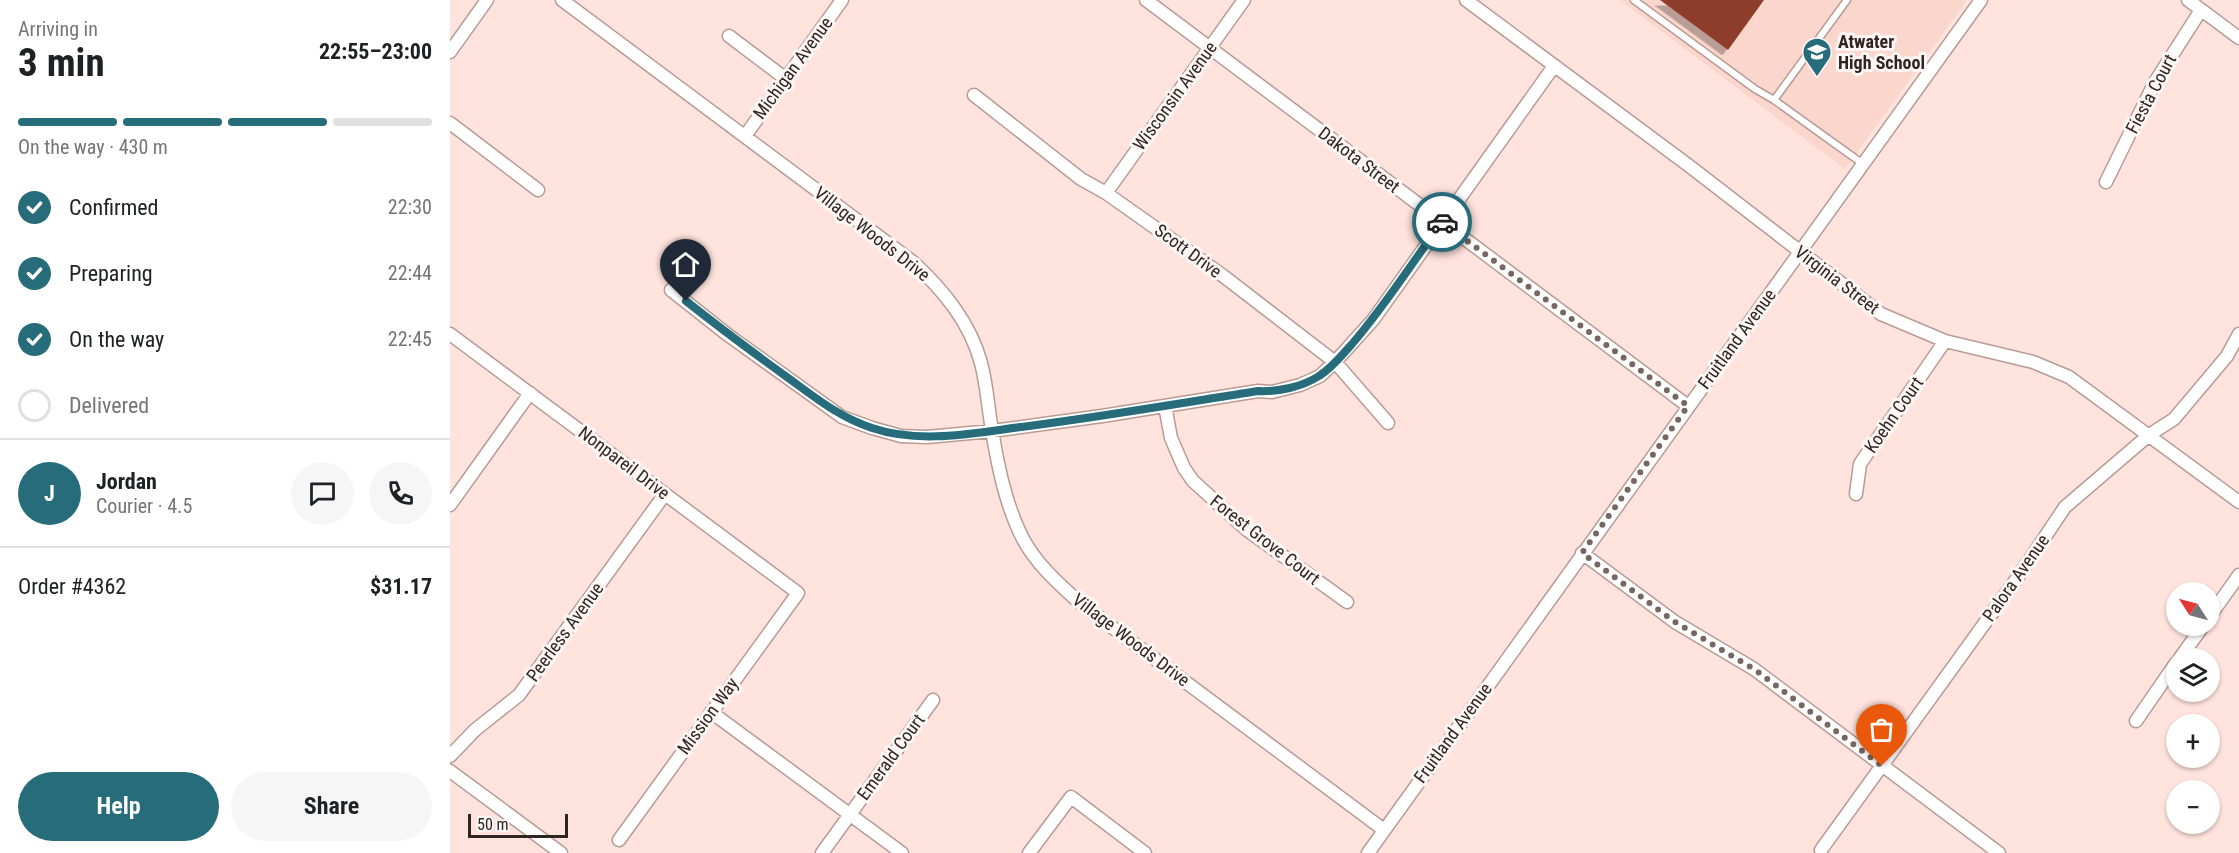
<!DOCTYPE html>
<meta charset="utf-8">
<style>
:root{--surface:#fff;--page:#f6f6f6;--text:#202124;--muted:#757577;--line:#e0e0e0;--accent:#276c7b}
body{margin:0;font-family:"Roboto Condensed",sans-serif;background:var(--page);color:var(--text);height:100vh;display:flex;flex-direction:column;font-size:22px;white-space:nowrap}
*{box-sizing:border-box;margin:0}
p{font-size:20px;color:var(--muted)}
.icon{flex:none;width:33px;height:33px;fill:none;stroke:currentColor;stroke-width:2;stroke-linecap:round;stroke-linejoin:round}
.map{position:relative;flex:1;overflow:hidden}
.panel{display:flex;flex-direction:column;background:var(--surface);width:450px}
.panel>*{flex:none}
.needle{width:39px;rotate:306deg}
.fabs{position:absolute;left:1716px;top:582px;display:grid;gap:12px}
.fabs a{display:grid;place-items:center;width:54px;height:54px;border-radius:50%;background:var(--surface);box-shadow:0 2px 4px #0004;font-size:30px}
.scale{position:absolute;left:18px;bottom:15px;width:100px;box-sizing:border-box;padding-left:6px;border:3px solid #2e2421;border-top:0;font-size:16px;line-height:21px;white-space:nowrap;color:#2e2421;-webkit-text-stroke:4px #fcf6f4;paint-order:stroke}
.pin{position:absolute;display:grid;place-items:center;width:51px;height:51px;color:#fff;margin:-62px -26px;border-radius:50% 50% 50% 0;rotate:-45deg;box-shadow:0 0 6px #0007}
.pin .icon{rotate:45deg}
.courier{position:absolute;display:grid;place-items:center;width:60px;height:60px;margin:-30px;border:4px solid #276c7b;border-radius:50%;background:#fff;color:#222;box-shadow:0 2px 8px #0007}
.overview em{font-style:normal;font-weight:700}
.overview div{display:flex;flex-direction:column-reverse}
.overview{display:flex;align-items:center;justify-content:space-between;height:102px;padding:0 18px}
h1{font-size:39px;font-weight:700;line-height:45px}
.bar{display:grid;grid-template-columns:repeat(4,1fr);gap:9px 6px;align-content:center;height:72px;padding:0 18px}
.bar i{height:8px;border-radius:4px;background:var(--line)}
.bar .on{background:var(--accent)}
.bar p{grid-column:span 4}
.line{display:flex;align-items:center;gap:15px;padding:0 18px;border-top:2px solid var(--line)}
.line div{flex:1}
.round{display:grid;place-items:center;flex:none;width:63px;height:63px;border-radius:32px;background:var(--page)}
ol{padding:0 18px;list-style:none}
li{display:flex;align-items:center;gap:18px;height:66px}
li p{margin-inline-start:auto}
li .icon{padding:6px;border-radius:50%;background:var(--accent);color:#fff;stroke-width:4}
li:last-child{color:var(--muted)}
li i{width:33px;height:33px;border:3px solid var(--line);border-radius:50%}
.button{display:flex;gap:12px;margin-top:auto;padding:12px 18px}
.button a{flex:1;height:69px;border-radius:36px;background:var(--accent);color:#fff;font-size:24px;font-weight:700;line-height:69px;text-align:center}
.button a+a{background:var(--page);color:var(--text)}
main{display:flex;flex:1;min-height:0}
.map>svg:first-child{display:block}
</style>
<main>
<section class="panel">
<div class="overview"><div><h1>3 min</h1><p>Arriving in</p></div><em>22:55–23:00</em></div>
<div class="bar"><i class="on"></i><i class="on"></i><i class="on"></i><i></i><p>On the way · 430 m</p></div>
<ol>
<li><svg class="icon" aria-label="check" viewBox="0 0 24 24"><path d="M5 12l5 5 9-10"/></svg>Confirmed<p>22:30</p></li>
<li><svg class="icon" aria-label="check" viewBox="0 0 24 24"><path d="M5 12l5 5 9-10"/></svg>Preparing<p>22:44</p></li>
<li><svg class="icon" aria-label="check" viewBox="0 0 24 24"><path d="M5 12l5 5 9-10"/></svg>On the way<p>22:45</p></li>
<li><i></i>Delivered</li>
</ol>
<div class="line" style="height:108px"><b class="round" style="background:var(--accent);color:#fff">J</b><div><b>Jordan</b><p>Courier · 4.5</p></div><a class="round"><svg class="icon" aria-label="chat" viewBox="0 0 24 24"><path d="M4 5h16v11H9l-5 4z"/></svg></a><a class="round"><svg class="icon" aria-label="phone" viewBox="0 0 24 24"><path d="M5 4h4l2 5-3 2q2 4 5 5l2-3 5 2v4C11 20 4 13 5 4z"/></svg></a></div>
<div class="line" style="height:78px"><div>Order #4362</div><b>$31.17</b></div>
<div class="button"><a>Help</a><a>Share</a></div>
</section>
<div class="map">
<svg width="1789" height="853" viewBox="0 0 1789 853">
<defs>
<filter id="shadow"><feDropShadow dx="-5.5" dy="5.5" stdDeviation="0" flood-color="#0004"/></filter>
</defs>
<rect width="100%" height="100%" fill="#ffe3dc"/>
<path fill="#fad6cc" d="M1170,0H1517L1395,169Z"/>
<path fill="#8d3e2b" filter="url(#shadow)" d="M1210,0H1314L1278,50Z"/>
<g fill="none" stroke-linecap="round" stroke-linejoin="round">
<g stroke="#b69c95" stroke-width="9">
<path id="lane" d="M1184,0L1305,89L1324,100
M1397,0L1324,100L1413,164"/>
</g>
<g stroke="#b69c95" stroke-width="15">
<path id="street" d="M112,0L463,262C493,290 520,322 531,363C537,385 538,408 542,430C548,467 556,506 573,539C587,565 610,585 631,604L934,830
M696,0L1238,406
M1016,0L1238,165L1431,314L1495,341L1583,362L1619,377L1789,502
M1738,0L1789,38
M279,36L336,79
M0,52L37,0
M524,95L631,179L656,193L772,275L885,362L938,423
M0,123L88,190
M295,136L392,0
M1656,182L1705,82L1751,10
M656,193L794,0
M221,290L278,335L392,417L422,428L451,436L477,437L542,431L652,416L808,391L822,392L850,385L870,376L885,362L923,320L1104,66
M0,334L348,593L169,840
M715,406L721,438L734,468L743,481L797,530L897,602
M1406,494L1410,464L1495,341
M0,505L80,393
M1132,553L1225,622L1304,669L1549,853
M1760,616L1789,575
M1730,658L1753,626
M261,712L452,853
M1686,721L1726,663
M0,756L25,730L69,695L215,494
M0,771L111,853
M1371,850L1568,577L1615,507L1699,435L1724,419L1777,356L1789,334
M372,853L483,700
M579,853L621,797L695,853
M918,853L1531,0"/>
</g>
<use href="#lane" stroke="#fff" stroke-width="6"/>
<use href="#street" stroke="#fff" stroke-width="12"/>
</g>
<g fill="none" stroke-linecap="round" stroke-linejoin="round">
<path stroke="#776762" stroke-width="6" stroke-dasharray="0 10.8" d="M992,222L1238,406L1132,553L1225,622L1304,669L1432,766"/>
<path stroke="#276c7b" stroke-width="8" d="M236,301C270,328 305,354 341,380C367,399 391,418 422,428C473,445 528,432 579,426C656,416 732,403 808,391C828,392 852,387 869,376C882,368 892,355 902,344C935,306 962,263 992,222"/>
</g>
<defs>
<g id="school-pin" transform="scale(1.5)"><path d="M0 17L-7.5 6A9.5 9.5 0 1 1 7.5 6Z" fill="#276c7b" stroke="#fcf6f4"/><path d="M0-5L7-2L0 1L-7-2ZM-4 1L0 2.5L4 1V4Q0 6-4 4Z" fill="#fff"/></g>
</defs>
<g fill-rule="evenodd">
<use href="#school-pin" x="1367" y="52"/>
</g>
<g text-anchor="middle" stroke-width="6" stroke-linejoin="round" paint-order="stroke">
<g font-size="18" font-weight="bold" fill="#2e2421" stroke="#fcf6f4" text-anchor="start">
<text x="1388" y="48">Atwater<tspan x="1388" dy="21">High School</tspan></text>
</g>
<g font-size="18" fill="#2e2421" stroke="#fcf6f4">
<text transform="translate(343 68) rotate(-54)" y="6">Michigan Avenue</text>
<text transform="translate(1701 94) rotate(-62)" y="6">Fiesta Court</text>
<text transform="translate(725 96) rotate(-54)" y="6">Wisconsin Avenue</text>
<text transform="translate(909 160) rotate(37)" y="6">Dakota Street</text>
<text transform="translate(422 234) rotate(38)" y="6">Village Woods Drive</text>
<text transform="translate(738 251) rotate(36)" y="6">Scott Drive</text>
<text transform="translate(1387 280) rotate(37)" y="6">Virginia Street</text>
<text transform="translate(1287 339) rotate(-54)" y="6">Fruitland Avenue</text>
<text transform="translate(1444 415) rotate(-55)" y="6">Koehn Court</text>
<text transform="translate(174 463) rotate(37)" y="6">Nonpareil Drive</text>
<text transform="translate(815 540) rotate(38)" y="6">Forest Grove Court</text>
<text transform="translate(1566 578) rotate(-55)" y="6">Palora Avenue</text>
<text transform="translate(115 632) rotate(-54)" y="6">Peerless Avenue</text>
<text transform="translate(681 640) rotate(37)" y="6">Village Woods Drive</text>
<text transform="translate(258 716) rotate(-54)" y="6">Mission Way</text>
<text transform="translate(1003 733) rotate(-54)" y="6">Fruitland Avenue</text>
<text transform="translate(441 757) rotate(-54)" y="6">Emerald Court</text>
</g>
</g>
</svg>
<div class="fabs">
<a><svg class="needle" viewBox="-14 -14 28 28"><path d="M0-13l5 13h-10z" fill="#e53935"/><path d="M0 13l5-13h-10z" fill="#757577"/></svg></a>
<a><svg class="icon" aria-label="layers" viewBox="0 0 24 24"><path d="M12 4l9 5-9 5-9-5zM3 14l9 5 9-5"/></svg></a>
<a>+</a>
<a>−</a>
</div>
<div class="scale">50 m</div>
<div class="pin" style="left:1432px;top:766px;background:#ea580c"><svg class="icon" aria-label="bag" viewBox="0 0 24 24"><path d="M5 8h14l-1 12H6zM9 8a3 3 0 0 1 6 0"/></svg></div>
<div class="pin" style="left:236px;top:301px;background:#1f2937"><svg class="icon" aria-label="home" viewBox="0 0 24 24"><path d="M3 11l9-7 9 7M6 9v11h12V9"/></svg></div>
<div class="courier" style="left:992px;top:222px"><svg class="icon" aria-label="car" viewBox="0 0 24 24"><path d="M5 17H2v-5l4-1 3-4h7l3 4 3 1v5h-3M9 17h6M6 11h13"/><circle cx="7" cy="17" r="2"/><circle cx="17" cy="17" r="2"/></svg></div>
</div>
</main>
